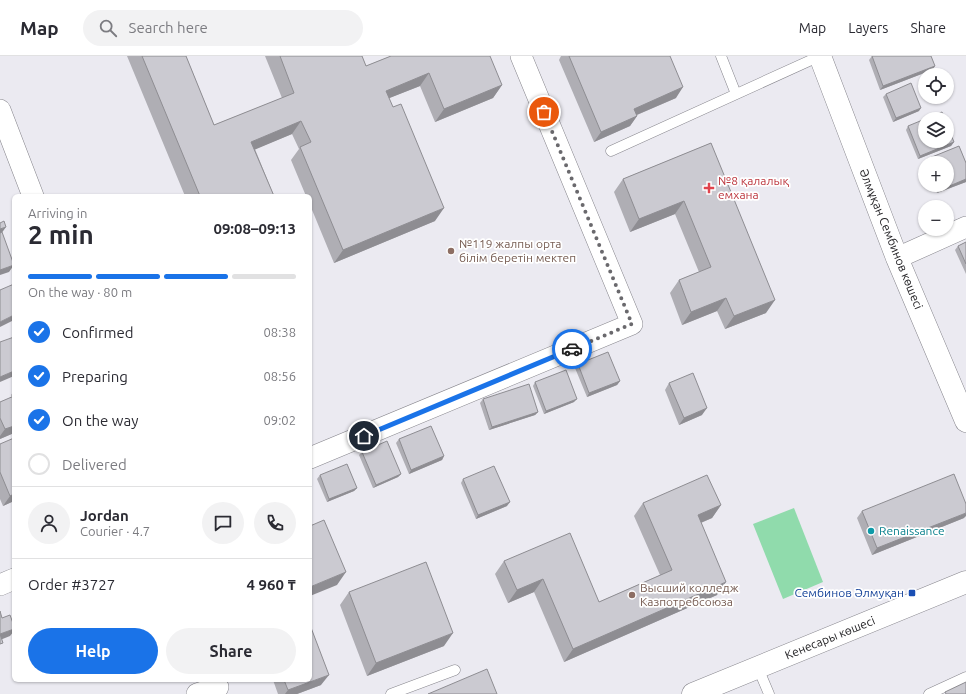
<!DOCTYPE html>
<meta charset="utf-8">
<style>
:root{--surface:#fff;--page:#f2f2f3;--text:#2b2b33;--muted:#7c7c81;--line:#e1e1e2;--accent:#1a73e8}
body{margin:0;font-family:Ubuntu,sans-serif;background:var(--page);color:var(--text);height:100vh;display:flex;flex-direction:column;font-size:15px;white-space:nowrap}
*{box-sizing:border-box;margin:0}
p{font-size:13px;color:var(--muted)}
.icon{flex:none;width:22px;height:22px;fill:none;stroke:currentColor;stroke-width:2;stroke-linecap:round;stroke-linejoin:round}
.map{position:relative;flex:1;overflow:hidden}
.sheet{position:absolute;left:12px;top:138px;width:300px;height:488px;display:flex;flex-direction:column;background:var(--surface);border-radius:6px;box-shadow:0 1px 3px #0004}
.sheet>*{flex:none}
.buttons{position:absolute;left:918px;top:12px;display:grid;gap:8px}
.buttons a{display:grid;place-items:center;width:36px;height:36px;border-radius:50%;background:var(--surface);box-shadow:0 1px 3px #0004;font-size:20px}
.pin{position:absolute;display:grid;place-items:center;width:34px;height:34px;color:#fff;margin:-17px;border:2px solid #fff;border-radius:50%;box-shadow:0 1px 4px #0007}
.courier{position:absolute;display:grid;place-items:center;width:40px;height:40px;margin:-20px;border:3px solid #1a73e8;border-radius:50%;background:#fff;color:#222;box-shadow:0 1px 5px #0007}
.head em{font-style:normal;font-weight:600}
.head div{display:flex;flex-direction:column-reverse}
.head{display:flex;align-items:center;justify-content:space-between;height:68px;padding:0 16px}
h1{font-size:26px;font-weight:600;line-height:30px}
.bar{display:grid;grid-template-columns:repeat(4,1fr);gap:6px 4px;align-content:center;height:48px;padding:0 16px}
.bar i{height:5px;border-radius:3px;background:var(--line)}
.bar .current{background:var(--accent)}
.bar p{grid-column:span 4}
.line{display:flex;align-items:center;gap:10px;padding:0 16px;border-top:1px solid var(--line)}
.line div{flex:1}
.round{display:grid;place-items:center;flex:none;width:42px;height:42px;border-radius:21px;background:var(--page)}
ol{padding:0 16px;list-style:none}
li{display:flex;align-items:center;gap:12px;height:44px}
li p{margin-inline-start:auto}
li .icon{padding:4px;border-radius:50%;background:var(--accent);color:#fff;stroke-width:4}
li:last-child{color:var(--muted)}
li i{width:22px;height:22px;border:2px solid var(--line);border-radius:50%}
.cta{display:flex;gap:8px;margin-top:auto;padding:8px 16px}
.cta a{flex:1;height:46px;border-radius:24px;background:var(--accent);color:#fff;font-size:16px;font-weight:600;line-height:46px;text-align:center}
.cta a+a{background:var(--page);color:var(--text)}
header{display:flex;align-items:center;gap:24px;box-sizing:border-box;height:56px;padding:0 20px;background:var(--surface);border-bottom:1px solid var(--line)}
header strong{font-size:19px}
nav{display:flex;gap:22px;margin-inline-start:auto;font-size:14px}
.search{width:280px;height:36px;background:var(--page);display:flex;align-items:center;gap:10px;box-sizing:border-box;padding:0 14px;border-radius:22px;color:var(--muted);font-size:15px}
.map>svg:first-child{display:block}
</style>
<header>
<strong>Map</strong>
<div class="search"><svg class="icon" aria-label="search" viewBox="0 0 24 24"><circle cx="10" cy="10" r="6"/><path d="M15 15l6 6"/></svg>Search here</div>
<nav><a>Map</a><a>Layers</a><a>Share</a></nav>
</header>
<div class="map">
<svg width="966" height="638" viewBox="0 0 966 638">
<rect width="100%" height="100%" fill="#ebeaf1"/>
<path fill="#90dbac" d="M794,452L823,526L783,543L753,468Z"/>
<g fill="none" stroke-linecap="round" stroke-linejoin="round">
<g stroke="#86858c" stroke-width="11">
<path id="lane" d="M721,0L736,38
M611,95L820,0
M758,612L769,638
M391,638L455,614
M929,638L966,621"/>
</g>
<g stroke="#86858c" stroke-width="22">
<path id="street" d="M0,54L33,140
M897,202L966,171
M310,402L632,268L521,0
M0,529L14,523
M197,638L218,631"/>
</g>
<g stroke="#86858c" stroke-width="23">
<path id="secondary" d="M820,0L897,202L966,365
M693,638L966,526"/>
</g>
<use href="#lane" stroke="#fff" stroke-width="10"/>
<use href="#street" stroke="#fff" stroke-width="21"/>
<use href="#secondary" stroke="#fff" stroke-width="22"/>
</g>
<path fill="#afaeb4" d="M127,0H186L214,69L282,42L265,0H362L366,10L391,0L502,29L493,42L435,66L420,30L389,42L435,165L334,207L310,149V140H306L291,104L299,93L292,78L255,93L274,140H185Z
M561,0H670L676,42L637,59V60L630,70L594,86L559,4Z
M872,0L935,10L932,14L880,34L869,4Z
M886,38L919,55L893,66L883,41Z
M908,70L954,86L951,90L918,103L906,74Z
M711,87L766,257L725,273L717,255L682,269L670,237L679,224L699,216L675,158L630,176L614,136L623,123Z
M959,90L966,107V126L937,137L934,129H947V107H925V108V107L927,103Z
M966,186V218L955,194L958,190Z
M578,308L620,325L617,329L587,341L575,312Z
M535,326L574,346L544,358L533,330Z
M669,327L702,359L679,369L665,334Z
M14,335V377L0,383V346L12,341L11,339Z
M483,343L538,356L535,359L489,374L480,347Z
M399,383L444,400L442,404L409,418L396,387Z
M0,388L14,445L3,450L0,443Z
M362,396L401,418L398,421L373,432L359,399Z
M320,419L357,432L354,435L327,446L317,423Z
M463,423L507,450L476,463L461,427Z
M643,447L721,449L712,462L701,467L717,539L564,606L534,536L508,547L495,518L504,505L599,546L660,519L634,460Z
M862,455L964,462L872,499L857,462Z
M349,536L444,590L367,620L340,549Z
M273,624H310L321,629L297,638H278Z"/>
<path fill="#8e8d92" d="M935,10L932,14L880,34L883,30Z
M429,17L420,30L377,47L386,35Z
M502,29L493,42L435,66L444,53Z
M683,31L676,42L627,63L634,53Z
M921,52L919,55L893,66L896,62Z
M637,60L630,70L594,86L601,76Z
M301,65L292,78L242,99L251,86Z
M954,86L951,90L918,103L920,100Z
M966,123V126L937,137L940,134Z
M684,145L675,158L630,176L639,163Z
M444,152L435,165L334,207L343,194Z
M6,171L1,178H0V173Z
M14,209L9,216L0,219V214Z
M726,242L717,255L682,269L691,256Z
M775,244L766,257L725,273L734,260Z
M14,259V264L0,271V266Z
M14,315V320L0,326V321Z
M620,325L617,329L587,341L589,337Z
M577,343L574,346L544,358L546,355Z
M707,352L702,359L679,369L684,362Z
M538,356L535,359L489,374L492,371Z
M14,370V377L0,383V380L5,373Z
M444,400L442,404L409,418L411,414Z
M401,418L398,421L373,432L376,429Z
M357,432L354,435L327,446L329,443Z
M14,438V445L3,450L10,440Z
M510,446L507,450L476,463L478,459Z
M721,449L712,462L688,472L698,459Z
M966,457V460L964,462L872,499L877,492Z
M346,516L337,529L310,540V531Z
M543,523L534,536L508,547L517,534Z
M726,526L717,539L564,606L573,593Z
M14,573V575L10,580L0,584V578Z
M453,577L444,590L367,620L376,607Z
M329,619L321,629L297,638H285L288,634Z"/>
<path fill="#cbcad1" stroke="#8e8d92" d="M142,0H186L214,69L294,37L280,0H362L366,10L391,0H490L502,29L444,53L429,17L386,35L393,51L401,48L444,152L343,194L300,91L311,86L301,65L251,86L274,140H200Z
M569,0H670L683,31L634,53L637,60L601,76Z
M872,0H931L935,10L883,30Z
M911,27L921,52L896,62L886,38Z
M942,56L945,63H925Z
M925,63V85H947V69L954,86L920,100L908,70Z
M711,87L775,244L734,260L726,242L691,256L679,224L711,211L684,145L639,163L623,123Z
M959,90L966,107V123L940,134L938,129H947V107H929L927,103Z
M4,165L6,171L0,173V167Z
M2,176L14,209L0,214V177Z
M966,186V208L958,190Z
M14,228V259L0,266V234Z
M14,281V315L0,321V286Z
M608,296L620,325L589,337L578,308Z
M566,314L577,343L546,355L535,326Z
M693,317L707,352L684,362L669,327Z
M529,328L538,356L492,371L483,343Z
M14,340V370L5,373L0,362V346Z
M431,370L444,400L411,414L399,383Z
M14,382V438L10,440L0,416V388Z
M387,385L401,418L376,429L362,396Z
M347,408L357,432L329,443L320,419Z
M494,410L510,446L478,459L463,423Z
M954,418L966,448V457L877,492L862,455Z
M707,419L721,449L698,459L726,526L573,593L543,523L517,534L504,505L570,477L599,546L672,514L643,447Z
M324,464L346,516L310,531V470Z
M426,506L453,577L376,607L349,536Z
M0,555L2,562L10,559L14,570V573L0,578L3,587L0,588Z
M310,569L329,619L288,634L284,624H310Z
M487,613L497,638H428Z
M966,626V638H946L945,636Z"/>
<g fill="none" stroke-linecap="round" stroke-linejoin="round">
<path stroke="#6a696d" stroke-width="4" stroke-dasharray="0 7.2" d="M544,56L632,268L572,293"/>
<path stroke="#1a73e8" stroke-width="5" d="M364,380L572,293"/>
</g>
<path fill="#e0444e" stroke="#fff" stroke-width="1.5" d="M707 126h4v4h4v4h-4v4h-4v-4h-4v-4h4z"/>
<g fill="#8d6e63" stroke="#fff" stroke-width="1.5">
<circle cx="451" cy="195" r="4"/>
<circle cx="632" cy="539" r="4"/>
</g>
<circle fill="#0f9aa8" stroke="#fff" stroke-width="1.5" cx="871" cy="475" r="4"/>
<rect fill="#1a4fb4" stroke="#fff" stroke-width="1.5" x="908" y="533" width="8" height="8" rx="2"/>
<g text-anchor="middle" stroke-width="3.5" stroke-linejoin="round" paint-order="stroke">
<g font-size="12" fill="#be3a42" stroke="#fff" text-anchor="start">
<text x="718" y="129">№8 қалалық<tspan x="718" dy="14">емхана</tspan></text>
</g>
<g font-size="12" fill="#242326" stroke="#fff">
<text transform="translate(891 183) rotate(68)" y="4">Әлмұқан Сембинов көшесі</text>
<text transform="translate(830 582) rotate(-22)" y="4">Кенесары көшесі</text>
</g>
<g font-size="12" fill="#785e54" stroke="#fff" text-anchor="start">
<text x="459" y="192">№119 жалпы орта<tspan x="459" dy="14">білім беретін мектеп</tspan></text>
<text x="640" y="536">Высший колледж<tspan x="640" dy="14">Казпотребсоюза</tspan></text>
</g>
<g font-size="12" fill="#0d838f" stroke="#fff" text-anchor="start">
<text x="879" y="479">Renaissance</text>
</g>
<g font-size="12" fill="#164399" stroke="#fff" text-anchor="end">
<text x="904" y="541">Сембинов Әлмуқан</text>
</g>
</g>
</svg>
<div class="buttons">
<a><svg class="icon" aria-label="locate" viewBox="0 0 24 24"><circle cx="12" cy="12" r="6"/><path d="M12 2v4M12 18v4M2 12h4M18 12h4"/></svg></a>
<a><svg class="icon" aria-label="layers" viewBox="0 0 24 24"><path d="M12 4l9 5-9 5-9-5zM3 14l9 5 9-5"/></svg></a>
<a>+</a>
<a>−</a>
</div>
<div class="pin" style="left:544px;top:56px;background:#ea580c"><svg class="icon" aria-label="bag" viewBox="0 0 24 24"><path d="M5 8h14l-1 12H6zM9 8a3 3 0 0 1 6 0"/></svg></div>
<div class="pin" style="left:364px;top:380px;background:#1f2937"><svg class="icon" aria-label="home" viewBox="0 0 24 24"><path d="M3 11l9-7 9 7M6 9v11h12V9"/></svg></div>
<div class="courier" style="left:572px;top:293px"><svg class="icon" aria-label="car" viewBox="0 0 24 24"><path d="M5 17H2v-5l4-1 3-4h7l3 4 3 1v5h-3M9 17h6M6 11h13"/><circle cx="7" cy="17" r="2"/><circle cx="17" cy="17" r="2"/></svg></div>
<section class="sheet">
<div class="head"><div><h1>2 min</h1><p>Arriving in</p></div><em>09:08–09:13</em></div>
<div class="bar"><i class="current"></i><i class="current"></i><i class="current"></i><i></i><p>On the way · 80 m</p></div>
<ol>
<li><svg class="icon" aria-label="check" viewBox="0 0 24 24"><path d="M5 12l5 5 9-10"/></svg>Confirmed<p>08:38</p></li>
<li><svg class="icon" aria-label="check" viewBox="0 0 24 24"><path d="M5 12l5 5 9-10"/></svg>Preparing<p>08:56</p></li>
<li><svg class="icon" aria-label="check" viewBox="0 0 24 24"><path d="M5 12l5 5 9-10"/></svg>On the way<p>09:02</p></li>
<li><i></i>Delivered</li>
</ol>
<div class="line" style="height:72px"><a class="round"><svg class="icon" aria-label="person" viewBox="0 0 24 24"><circle cx="12" cy="8" r="4"/><path d="M4 21q1-7 8-7t8 7"/></svg></a><div><b>Jordan</b><p>Courier · 4.7</p></div><a class="round"><svg class="icon" aria-label="chat" viewBox="0 0 24 24"><path d="M4 5h16v11H9l-5 4z"/></svg></a><a class="round"><svg class="icon" aria-label="phone" viewBox="0 0 24 24"><path d="M5 4h4l2 5-3 2q2 4 5 5l2-3 5 2v4C11 20 4 13 5 4z"/></svg></a></div>
<div class="line" style="height:52px"><div>Order #3727</div><b>4 960 ₸</b></div>
<div class="cta"><a>Help</a><a>Share</a></div>
</section>
</div>
